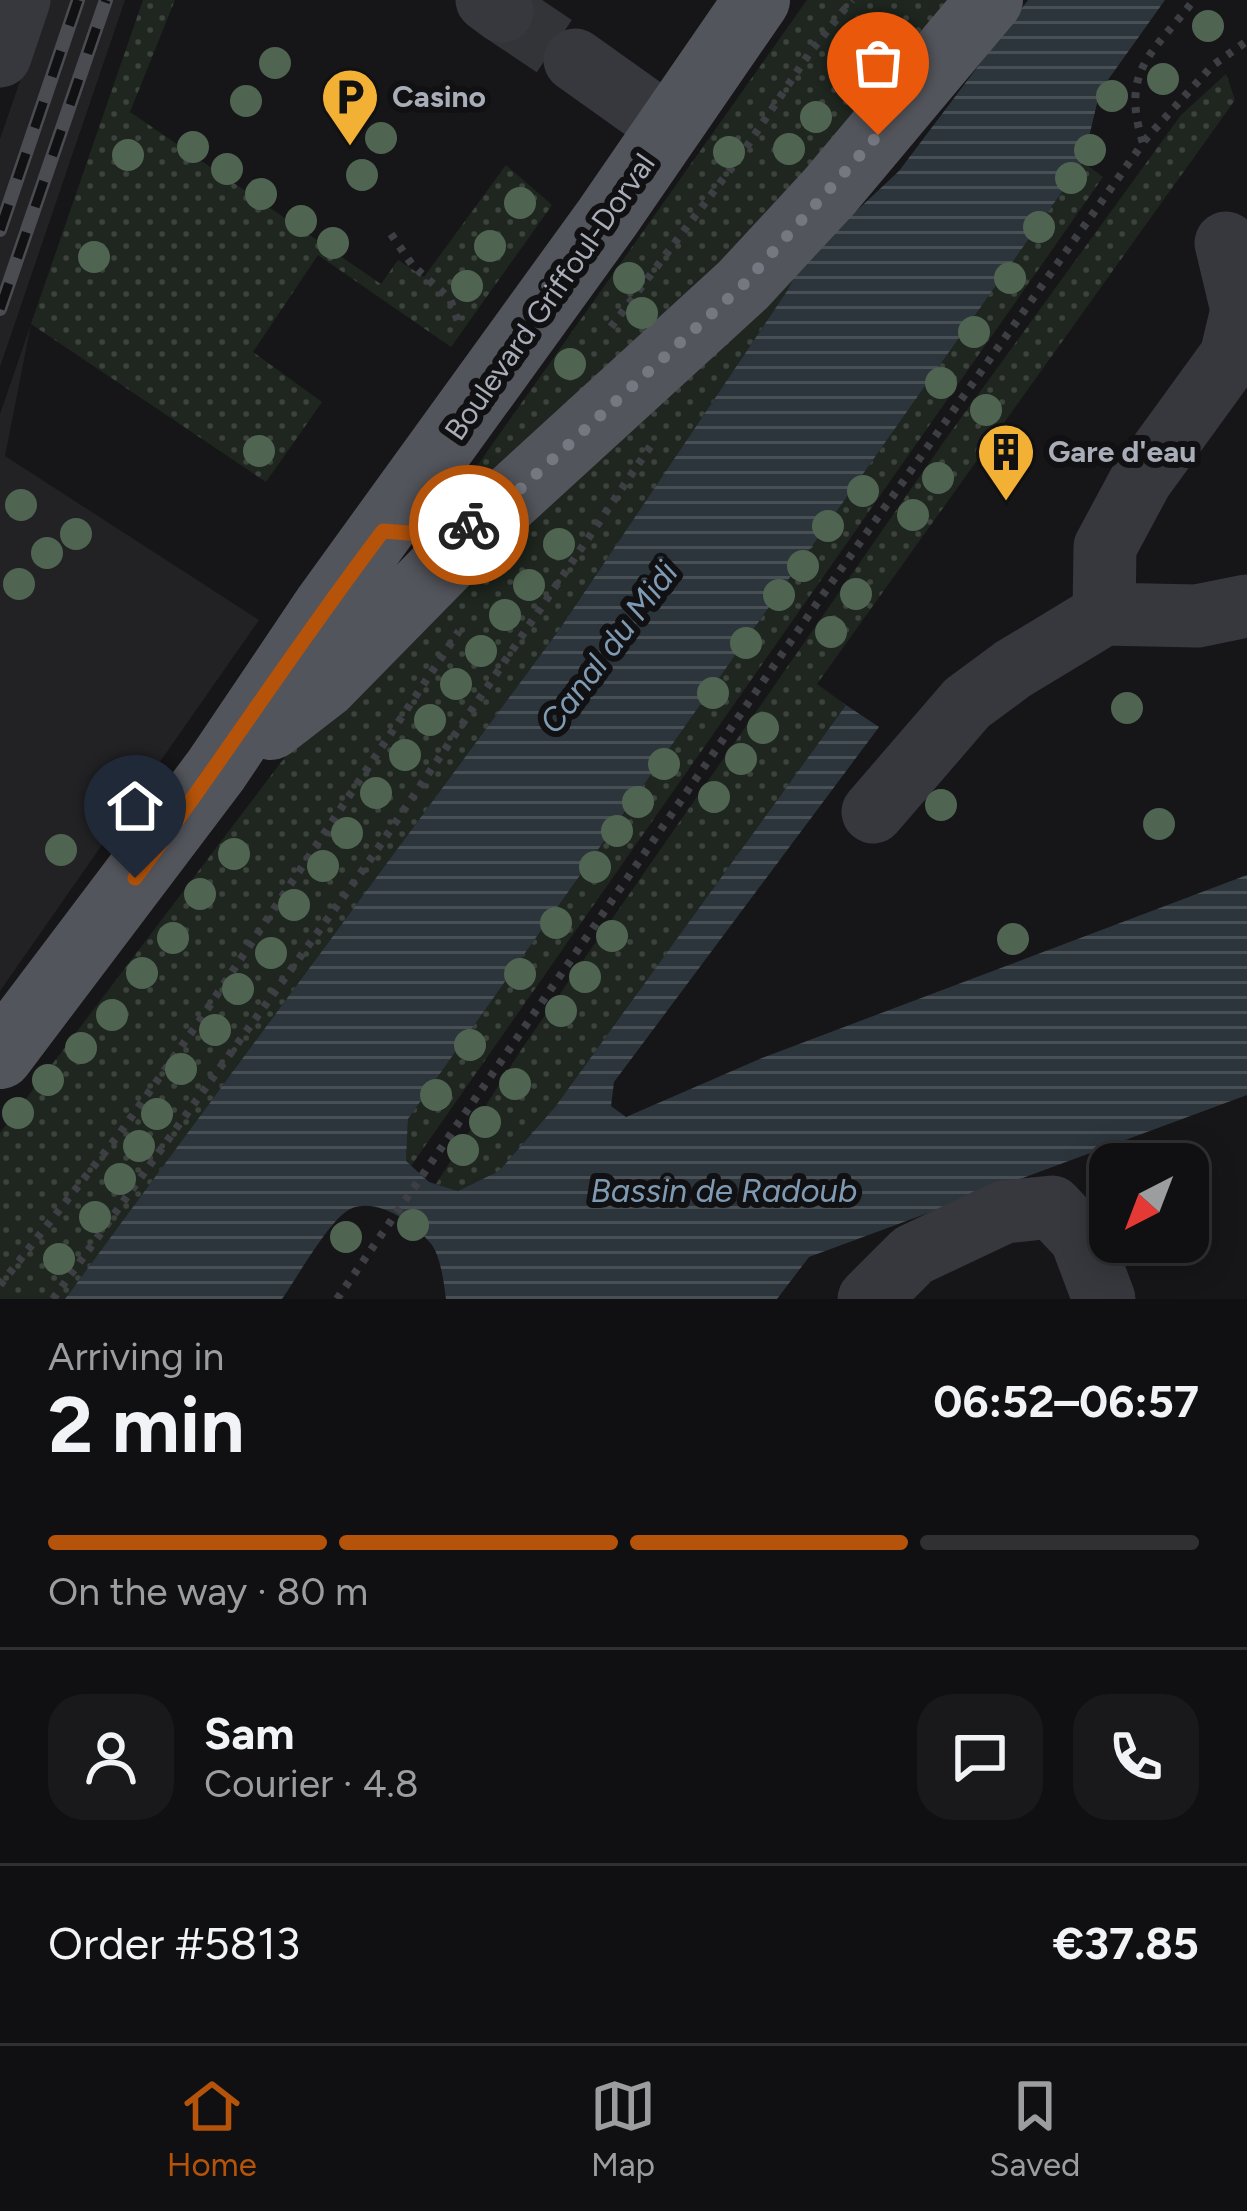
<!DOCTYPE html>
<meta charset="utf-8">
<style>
:root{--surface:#101012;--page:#19191b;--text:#f1f3f6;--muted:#9c9d9f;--line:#303032;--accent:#b45309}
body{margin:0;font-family:Figtree,sans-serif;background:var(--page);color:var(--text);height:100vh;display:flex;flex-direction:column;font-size:45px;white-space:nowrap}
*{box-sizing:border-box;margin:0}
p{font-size:39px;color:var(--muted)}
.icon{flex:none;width:66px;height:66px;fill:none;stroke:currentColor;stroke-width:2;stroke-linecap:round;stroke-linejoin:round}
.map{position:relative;height:1299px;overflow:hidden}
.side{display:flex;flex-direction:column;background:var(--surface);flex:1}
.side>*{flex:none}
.needle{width:78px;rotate:222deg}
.buttons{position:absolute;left:1089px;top:1143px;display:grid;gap:24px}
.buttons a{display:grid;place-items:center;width:120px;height:120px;border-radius:24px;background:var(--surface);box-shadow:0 6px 30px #0003,0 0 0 3px var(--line);font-size:60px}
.pin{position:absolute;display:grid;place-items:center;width:102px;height:102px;color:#fff;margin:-123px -51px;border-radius:50% 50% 50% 0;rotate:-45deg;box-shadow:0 0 12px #0007}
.pin .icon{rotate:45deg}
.courier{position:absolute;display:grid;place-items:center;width:120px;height:120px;margin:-60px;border:9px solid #b45309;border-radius:50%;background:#fff;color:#222;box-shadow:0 3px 15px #0007}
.overview em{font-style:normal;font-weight:700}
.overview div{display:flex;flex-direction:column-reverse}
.overview{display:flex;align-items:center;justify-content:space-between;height:204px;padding:0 48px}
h1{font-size:78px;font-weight:700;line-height:90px}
.bar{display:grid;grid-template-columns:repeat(4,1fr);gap:18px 12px;align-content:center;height:144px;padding:0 48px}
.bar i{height:15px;border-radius:9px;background:var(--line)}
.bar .current{background:var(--accent)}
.bar p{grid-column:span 4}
.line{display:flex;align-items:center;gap:30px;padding:0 48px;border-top:3px solid var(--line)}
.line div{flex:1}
.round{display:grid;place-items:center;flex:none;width:126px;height:126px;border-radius:36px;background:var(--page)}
.tab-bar{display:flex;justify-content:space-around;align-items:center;height:168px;border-top:3px solid var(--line);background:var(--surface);font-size:33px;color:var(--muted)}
.tab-bar a{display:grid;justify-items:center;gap:6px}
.tab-bar .current{color:var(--accent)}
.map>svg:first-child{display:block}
</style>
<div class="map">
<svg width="1247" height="1299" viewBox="0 0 1247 1299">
<defs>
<pattern id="grass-dots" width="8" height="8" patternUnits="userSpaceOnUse" patternTransform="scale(3)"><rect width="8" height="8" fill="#1e261f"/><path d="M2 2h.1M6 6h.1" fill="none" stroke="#3c433d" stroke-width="1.8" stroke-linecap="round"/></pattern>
<pattern id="water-rules" width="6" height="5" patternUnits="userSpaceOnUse" patternTransform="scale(3)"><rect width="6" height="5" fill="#2c353c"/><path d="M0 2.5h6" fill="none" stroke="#485056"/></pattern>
</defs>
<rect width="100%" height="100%" fill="#161618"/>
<path fill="#222225" d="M48,0H125L0,367V139Z
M31,324L5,456L259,620L0,991V414Z"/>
<path fill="url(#grass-dots)" d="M143,0H175L130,112L381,284L398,260L424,277L506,165L552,205L451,347L318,255L253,352L322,402L266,482L31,324Z
M807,0H955L734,258L486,482L467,480Z
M1226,74L1235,100L817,684L846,705L555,1107L499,1171L458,1191L436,1184L523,1047L945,440L1181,115Z
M1083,162L1103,177L411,1166L406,1162L408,1119Z
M802,262L787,291L559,630L65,1299H0V1133L304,732Z"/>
<path fill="url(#water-rules)" d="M1028,0H1165L1100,91L1083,162L408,1119L406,1161L429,1182L458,1191L499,1171L555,1107L846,705L879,727L614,1082L611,1106L626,1117L762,1058L1247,875V1095L809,1257L777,1299H446C444,1284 441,1258 432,1245C416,1224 378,1196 350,1209C329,1220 297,1278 282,1299H65L559,630L787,291L802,262L899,171Z"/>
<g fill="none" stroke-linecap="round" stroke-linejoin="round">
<path stroke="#333438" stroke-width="63" stroke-dasharray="63 32" stroke-linecap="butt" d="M502,11L575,60"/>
<path stroke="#3d3f44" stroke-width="8" stroke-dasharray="6 9" stroke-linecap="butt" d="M1144,141L1212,66L1247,41
M391,234L413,266L450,299L460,327
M611,327L739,158L811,51L852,0
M0,1285L120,1133L196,1026L459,631
M53,1299L370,860L652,444
M337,1299L822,596L1143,143C1120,70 1152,54 1194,0"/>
<path stroke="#37383d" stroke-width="63" d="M487,0L502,11
M0,56L19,0
M575,60L669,127
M1104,614L1105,547L1141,480L1231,356L1242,310L1226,243
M873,812L967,703L1013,669L1104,614L1197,616L1247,606
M869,1299L913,1255L1004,1212L1052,1207L1081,1238L1104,1299"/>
<path stroke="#53555c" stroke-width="66" d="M271,727L324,686L497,510L743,285L830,191L990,0
M0,1056L216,770L327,605L607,218L757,0"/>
<g stroke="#4a4c52" stroke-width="14">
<path id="rail" d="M0,230L78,0
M0,309L106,0"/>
</g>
<use href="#rail" stroke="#111113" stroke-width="9" stroke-dasharray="27" stroke-linecap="butt"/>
</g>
<g fill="#506452">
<circle cx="1208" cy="26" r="16"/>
<circle cx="275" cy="63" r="16"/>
<circle cx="854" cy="68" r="16"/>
<circle cx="1163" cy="79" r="16"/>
<circle cx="1112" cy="96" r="16"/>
<circle cx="246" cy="101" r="16"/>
<circle cx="816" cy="117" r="16"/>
<circle cx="381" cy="138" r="16"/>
<circle cx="193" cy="147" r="16"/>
<circle cx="789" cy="149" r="16"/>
<circle cx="1090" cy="150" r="16"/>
<circle cx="729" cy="152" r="16"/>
<circle cx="128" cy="155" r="16"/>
<circle cx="227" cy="169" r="16"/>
<circle cx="362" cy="175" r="16"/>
<circle cx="1071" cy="178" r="16"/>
<circle cx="261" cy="194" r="16"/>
<circle cx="520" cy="203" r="16"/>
<circle cx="301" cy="221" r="16"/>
<circle cx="1039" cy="227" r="16"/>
<circle cx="333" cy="243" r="16"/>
<circle cx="490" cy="246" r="16"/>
<circle cx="94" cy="257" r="16"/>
<circle cx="629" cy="278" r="16"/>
<circle cx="1010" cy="278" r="16"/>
<circle cx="467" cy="286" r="16"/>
<circle cx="642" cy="313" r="16"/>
<circle cx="974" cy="332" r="16"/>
<circle cx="570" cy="364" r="16"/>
<circle cx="941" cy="383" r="16"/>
<circle cx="986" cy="410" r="16"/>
<circle cx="259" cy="451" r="16"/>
<circle cx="938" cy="478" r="16"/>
<circle cx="863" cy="491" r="16"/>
<circle cx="21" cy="505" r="16"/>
<circle cx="913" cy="515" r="16"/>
<circle cx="828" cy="526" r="16"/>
<circle cx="76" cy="534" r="16"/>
<circle cx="559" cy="544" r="16"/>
<circle cx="47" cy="553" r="16"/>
<circle cx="803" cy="566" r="16"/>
<circle cx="19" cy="584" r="16"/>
<circle cx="529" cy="585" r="16"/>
<circle cx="856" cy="594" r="16"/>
<circle cx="779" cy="595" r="16"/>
<circle cx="505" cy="615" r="16"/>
<circle cx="831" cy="632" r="16"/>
<circle cx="746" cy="643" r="16"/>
<circle cx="481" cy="651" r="16"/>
<circle cx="456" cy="684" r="16"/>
<circle cx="713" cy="693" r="16"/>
<circle cx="1127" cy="708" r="16"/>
<circle cx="430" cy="720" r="16"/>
<circle cx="763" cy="728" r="16"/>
<circle cx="405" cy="755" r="16"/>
<circle cx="741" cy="759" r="16"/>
<circle cx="664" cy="764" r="16"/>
<circle cx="376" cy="793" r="16"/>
<circle cx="714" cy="797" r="16"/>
<circle cx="106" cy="800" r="16"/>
<circle cx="638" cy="802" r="16"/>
<circle cx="941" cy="805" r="16"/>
<circle cx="1159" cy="824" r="16"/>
<circle cx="617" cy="831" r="16"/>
<circle cx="347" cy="833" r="16"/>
<circle cx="61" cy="850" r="16"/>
<circle cx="234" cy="854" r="16"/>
<circle cx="323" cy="866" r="16"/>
<circle cx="595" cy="867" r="16"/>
<circle cx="200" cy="894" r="16"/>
<circle cx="294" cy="905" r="16"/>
<circle cx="556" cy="923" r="16"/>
<circle cx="612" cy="936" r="16"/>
<circle cx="173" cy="938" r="16"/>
<circle cx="1013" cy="939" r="16"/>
<circle cx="271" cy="953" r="16"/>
<circle cx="142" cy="973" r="16"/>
<circle cx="520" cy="974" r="16"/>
<circle cx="585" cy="977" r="16"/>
<circle cx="238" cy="989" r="16"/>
<circle cx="561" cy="1011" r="16"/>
<circle cx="112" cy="1015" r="16"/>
<circle cx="215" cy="1030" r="16"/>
<circle cx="470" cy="1045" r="16"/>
<circle cx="81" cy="1048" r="16"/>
<circle cx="181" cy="1069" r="16"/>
<circle cx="48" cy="1080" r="16"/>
<circle cx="515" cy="1084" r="16"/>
<circle cx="436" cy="1095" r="16"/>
<circle cx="18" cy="1113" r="16"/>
<circle cx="157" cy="1114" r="16"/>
<circle cx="485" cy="1122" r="16"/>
<circle cx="139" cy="1146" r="16"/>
<circle cx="463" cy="1150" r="16"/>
<circle cx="120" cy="1179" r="16"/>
<circle cx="95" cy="1217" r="16"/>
<circle cx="413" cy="1225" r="16"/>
<circle cx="346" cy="1237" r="16"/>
<circle cx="59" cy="1259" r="16"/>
</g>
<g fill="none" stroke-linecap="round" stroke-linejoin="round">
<path stroke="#757880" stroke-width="12" stroke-dasharray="0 21.6" d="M469,525L485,521L743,285L878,135"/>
<path stroke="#b45309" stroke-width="15" d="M135,878C220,764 297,644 383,531L434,535L469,525"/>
</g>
<defs>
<g id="parking-pin" transform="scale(3)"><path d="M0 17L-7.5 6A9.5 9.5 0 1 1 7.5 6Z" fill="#f2b134" stroke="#111113"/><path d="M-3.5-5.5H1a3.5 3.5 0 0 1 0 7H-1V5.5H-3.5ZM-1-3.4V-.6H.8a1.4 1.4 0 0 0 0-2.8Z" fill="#111"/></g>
<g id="building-pin" transform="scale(3)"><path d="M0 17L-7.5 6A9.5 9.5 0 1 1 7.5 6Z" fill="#f2b134" stroke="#111113"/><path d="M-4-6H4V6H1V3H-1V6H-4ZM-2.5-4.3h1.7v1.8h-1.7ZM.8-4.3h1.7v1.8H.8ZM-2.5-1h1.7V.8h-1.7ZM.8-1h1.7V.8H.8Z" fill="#111"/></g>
</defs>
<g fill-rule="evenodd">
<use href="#parking-pin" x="350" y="97"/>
<use href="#building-pin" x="1006" y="452"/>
</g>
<g text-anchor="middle" stroke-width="12" stroke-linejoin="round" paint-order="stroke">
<g font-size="30" font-weight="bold" fill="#a8adb8" stroke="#111113" text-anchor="start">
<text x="392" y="107">Casino</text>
<text x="1048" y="462">Gare d'eau</text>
</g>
<g font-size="30" fill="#a8adb8" stroke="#111113">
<text transform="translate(550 297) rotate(-55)" y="10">Boulevard Griffoul-Dorval</text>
</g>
<g font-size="33" font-style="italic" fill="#7f9bb3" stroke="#111113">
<text transform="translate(608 647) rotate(-53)" y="12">Canal du Midi</text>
<text x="724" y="1202">Bassin de Radoub</text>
</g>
</g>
</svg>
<div class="buttons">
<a><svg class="needle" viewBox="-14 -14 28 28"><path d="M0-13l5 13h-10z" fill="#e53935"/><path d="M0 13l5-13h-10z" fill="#9c9d9f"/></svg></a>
</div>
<div class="pin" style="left:878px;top:135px;background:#ea580c"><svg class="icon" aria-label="bag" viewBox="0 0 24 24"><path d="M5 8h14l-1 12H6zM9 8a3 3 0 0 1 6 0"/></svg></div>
<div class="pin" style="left:135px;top:878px;background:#1f2937"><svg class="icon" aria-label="home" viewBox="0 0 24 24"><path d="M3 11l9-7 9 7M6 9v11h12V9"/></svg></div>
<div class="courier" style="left:469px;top:525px"><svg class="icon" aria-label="bike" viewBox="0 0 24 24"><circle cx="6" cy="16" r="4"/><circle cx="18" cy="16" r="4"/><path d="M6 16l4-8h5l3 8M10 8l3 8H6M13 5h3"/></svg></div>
</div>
<section class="side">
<div class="overview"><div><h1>2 min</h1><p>Arriving in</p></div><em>06:52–06:57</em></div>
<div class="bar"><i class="current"></i><i class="current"></i><i class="current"></i><i></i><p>On the way · 80 m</p></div>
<div class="line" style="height:216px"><a class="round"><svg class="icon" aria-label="person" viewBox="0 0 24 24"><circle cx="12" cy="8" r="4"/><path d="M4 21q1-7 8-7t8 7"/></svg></a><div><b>Sam</b><p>Courier · 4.8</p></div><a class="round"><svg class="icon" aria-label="chat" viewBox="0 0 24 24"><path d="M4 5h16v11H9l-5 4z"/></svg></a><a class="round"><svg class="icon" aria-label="phone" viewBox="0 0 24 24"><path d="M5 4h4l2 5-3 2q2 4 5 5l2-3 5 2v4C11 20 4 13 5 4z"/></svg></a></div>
<div class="line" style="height:156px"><div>Order #5813</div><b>€37.85</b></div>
</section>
<nav class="tab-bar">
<a class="current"><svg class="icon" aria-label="home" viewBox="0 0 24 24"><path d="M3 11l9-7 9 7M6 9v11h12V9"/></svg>Home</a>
<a><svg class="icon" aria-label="map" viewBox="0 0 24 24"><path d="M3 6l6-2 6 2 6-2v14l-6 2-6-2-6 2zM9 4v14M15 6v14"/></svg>Map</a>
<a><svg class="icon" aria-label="saved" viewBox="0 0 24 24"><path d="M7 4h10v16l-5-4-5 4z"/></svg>Saved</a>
</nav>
